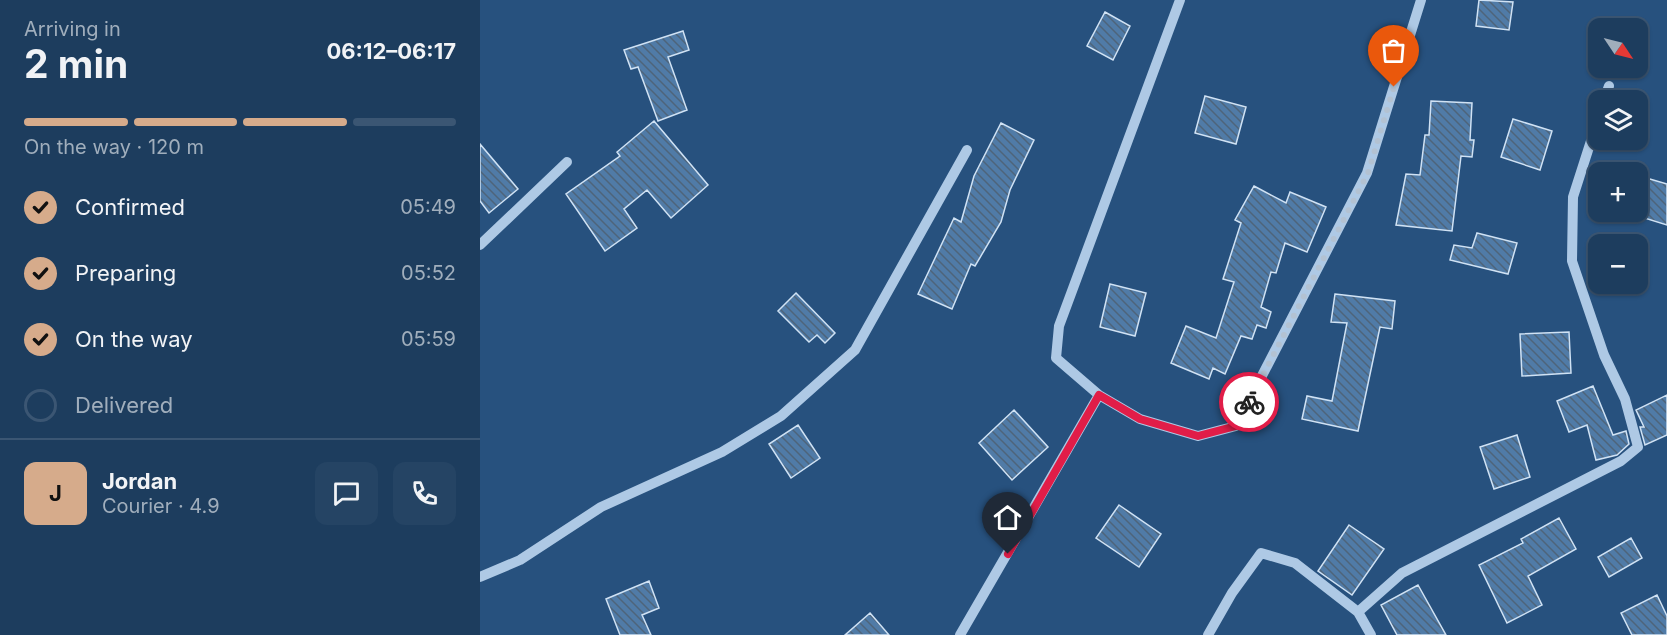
<!DOCTYPE html>
<meta charset="utf-8">
<style>
:root{--surface:#1d3d5e;--page:#254464;--text:#f1f3f6;--muted:#a0aebc;--line:#3b5673;--accent:#d6ab8b}
body{margin:0;font-family:Inter,sans-serif;background:var(--page);color:var(--text);height:100vh;display:flex;flex-direction:column;font-size:22px;white-space:nowrap}
*{box-sizing:border-box;margin:0}
p{font-size:20px;color:var(--muted)}
.icon{flex:none;width:33px;height:33px;fill:none;stroke:currentColor;stroke-width:2;stroke-linecap:round;stroke-linejoin:round}
.map{position:relative;flex:1;overflow:hidden}
.sheet{display:flex;flex-direction:column;background:var(--surface);width:480px}
.sheet>*{flex:none}
.needle{width:39px;rotate:125deg}
.fabs{position:absolute;left:1108px;top:18px;display:grid;gap:12px}
.fabs a{display:grid;place-items:center;width:60px;height:60px;border-radius:12px;background:var(--surface);box-shadow:0 2px 4px #0004,0 0 0 2px var(--line);font-size:30px}
.pin{position:absolute;display:grid;place-items:center;width:51px;height:51px;color:#fff;margin:-62px -26px;border-radius:50% 50% 50% 0;rotate:-45deg;box-shadow:0 0 6px #0007}
.pin .icon{rotate:45deg}
.courier{position:absolute;display:grid;place-items:center;width:60px;height:60px;margin:-30px;border:4px solid #e11d48;border-radius:50%;background:#fff;color:#222;box-shadow:0 2px 8px #0007}
.headline em{font-style:normal;font-weight:700}
.headline div{display:flex;flex-direction:column-reverse}
.headline{display:flex;align-items:center;justify-content:space-between;height:102px;padding:0 24px}
h1{font-size:39px;font-weight:700;line-height:45px}
.bar{display:grid;grid-template-columns:repeat(4,1fr);gap:9px 6px;align-content:center;height:72px;padding:0 24px}
.bar i{height:8px;border-radius:4px;background:var(--line)}
.bar .active{background:var(--accent)}
.bar p{grid-column:span 4}
.line{display:flex;align-items:center;gap:15px;padding:0 24px;border-top:2px solid var(--line)}
.line div{flex:1}
.round{display:grid;place-items:center;flex:none;width:63px;height:63px;border-radius:12px;background:var(--page)}
ol{padding:0 24px;list-style:none}
li{display:flex;align-items:center;gap:18px;height:66px}
li p{margin-inline-start:auto}
li .icon{padding:6px;border-radius:50%;background:var(--accent);color:#111;stroke-width:4}
li:last-child{color:var(--muted)}
li i{width:33px;height:33px;border:3px solid var(--line);border-radius:50%}
main{display:flex;flex:1;min-height:0}
.map>svg:first-child{display:block}
</style>
<main>
<section class="sheet">
<div class="headline"><div><h1>2 min</h1><p>Arriving in</p></div><em>06:12–06:17</em></div>
<div class="bar"><i class="active"></i><i class="active"></i><i class="active"></i><i></i><p>On the way · 120 m</p></div>
<ol>
<li><svg class="icon" aria-label="check" viewBox="0 0 24 24"><path d="M5 12l5 5 9-10"/></svg>Confirmed<p>05:49</p></li>
<li><svg class="icon" aria-label="check" viewBox="0 0 24 24"><path d="M5 12l5 5 9-10"/></svg>Preparing<p>05:52</p></li>
<li><svg class="icon" aria-label="check" viewBox="0 0 24 24"><path d="M5 12l5 5 9-10"/></svg>On the way<p>05:59</p></li>
<li><i></i>Delivered</li>
</ol>
<div class="line" style="height:108px"><b class="round" style="background:var(--accent);color:#111">J</b><div><b>Jordan</b><p>Courier · 4.9</p></div><a class="round"><svg class="icon" aria-label="chat" viewBox="0 0 24 24"><path d="M4 5h16v11H9l-5 4z"/></svg></a><a class="round"><svg class="icon" aria-label="phone" viewBox="0 0 24 24"><path d="M5 4h4l2 5-3 2q2 4 5 5l2-3 5 2v4C11 20 4 13 5 4z"/></svg></a></div>
</section>
<div class="map">
<svg width="1187" height="635" viewBox="0 0 1187 635">
<defs>
<pattern id="building-back-hatch" width="6" height="6" patternUnits="userSpaceOnUse" patternTransform="scale(1.5)"><rect width="6" height="6" fill="#507ba7"/><path d="M-1 5l2 2M0 0l6 6M5-1l2 2" fill="none" stroke="#4e647a"/></pattern>
</defs>
<rect width="100%" height="100%" fill="#27517e"/>
<path fill="url(#building-back-hatch)" stroke="#d0e2f4" stroke-width="1.5" d="M999,0L1033,2L1029,30L996,26Z
M625,12L650,26L633,60L607,46Z
M203,31L209,50L188,57L207,110L178,121L158,67L151,69L144,50Z
M725,96L766,107L756,144L715,133Z
M951,101L992,103L990,140H994L992,157L981,156L972,231L916,225L926,174L940,175L945,135H949Z
M1033,119L1072,131L1060,170L1021,157Z
M174,121L228,185L191,218L167,190L144,209L157,228L125,251L86,194L140,156L137,152Z
M521,123L554,140L530,190L521,222L495,266L491,264L472,309L438,294L474,218L481,222L494,176Z
M0,144L38,189L9,213L0,201Z
M1163,177L1187,184V225L1158,216V192Z
M774,186L806,203L810,192L846,207L827,252L805,243L796,273L791,272L781,307L791,312L786,328L777,325L772,339L761,336L745,374L733,368L729,379L691,363L706,326L736,338L754,282L743,279L761,223L755,220Z
M997,233L1037,243L1028,274L970,260L974,245L992,248Z
M630,284L666,293L655,336L620,327Z
M316,293L355,333L345,343L337,335L329,342L298,311Z
M855,294L915,301L912,329L900,327L878,431L822,419L827,396L852,401L867,323L851,322Z
M1089,332L1091,373L1042,376L1040,334Z
M1113,386L1133,435L1146,431L1149,444L1137,455L1116,460L1107,425L1089,432L1077,401Z
M1187,395V435L1165,445L1160,427H1164L1156,410Z
M534,410L568,447L532,480L499,443Z
M318,425L340,458L311,478L289,444Z
M1037,435L1050,477L1014,489L1000,447Z
M639,505L681,534L659,567L616,538Z
M1079,518L1096,549L1048,576L1062,605L1027,623L999,565L1043,543L1041,539Z
M869,525L904,549L872,595L838,571Z
M1151,538L1162,558L1129,577L1118,557Z
M169,581L179,608L162,615L171,635H140L126,599Z
M938,585L966,635H917L901,605Z
M1177,595L1187,616V635H1152L1141,613Z
M390,613L409,635H365Z"/>
<g fill="none" stroke-linecap="round" stroke-linejoin="round">
<path stroke="#aec9e5" stroke-width="10" d="M1124,100L1129,86
M0,245L87,162
M619,395L576,358L579,326L700,0
M0,577L40,560L121,507L242,452L301,416L375,350L487,150
M480,635L619,395L660,419L718,436L756,426L887,173L941,0
M728,635L752,593L781,553L815,563L878,612
M891,635L878,612L922,573L1141,461L1158,447L1145,399L1124,355L1092,261L1093,197L1119,116"/>
</g>
<g fill="none" stroke-linecap="round" stroke-linejoin="round">
<path stroke="#b3c2d2" stroke-width="6" stroke-dasharray="0 10.8" d="M769,402L888,173L914,87"/>
<path stroke="#e11d48" stroke-width="8" d="M528,554L619,395L660,419L718,436L756,426L769,402"/>
</g>
</svg>
<div class="fabs">
<a><svg class="needle" viewBox="-14 -14 28 28"><path d="M0-13l5 13h-10z" fill="#e53935"/><path d="M0 13l5-13h-10z" fill="#a0aebc"/></svg></a>
<a><svg class="icon" aria-label="layers" viewBox="0 0 24 24"><path d="M12 4l9 5-9 5-9-5zM3 14l9 5 9-5"/></svg></a>
<a>+</a>
<a>−</a>
</div>
<div class="pin" style="left:914px;top:87px;background:#ea580c"><svg class="icon" aria-label="bag" viewBox="0 0 24 24"><path d="M5 8h14l-1 12H6zM9 8a3 3 0 0 1 6 0"/></svg></div>
<div class="pin" style="left:528px;top:554px;background:#1f2937"><svg class="icon" aria-label="home" viewBox="0 0 24 24"><path d="M3 11l9-7 9 7M6 9v11h12V9"/></svg></div>
<div class="courier" style="left:769px;top:402px"><svg class="icon" aria-label="bike" viewBox="0 0 24 24"><circle cx="6" cy="16" r="4"/><circle cx="18" cy="16" r="4"/><path d="M6 16l4-8h5l3 8M10 8l3 8H6M13 5h3"/></svg></div>
</div>
</main>
